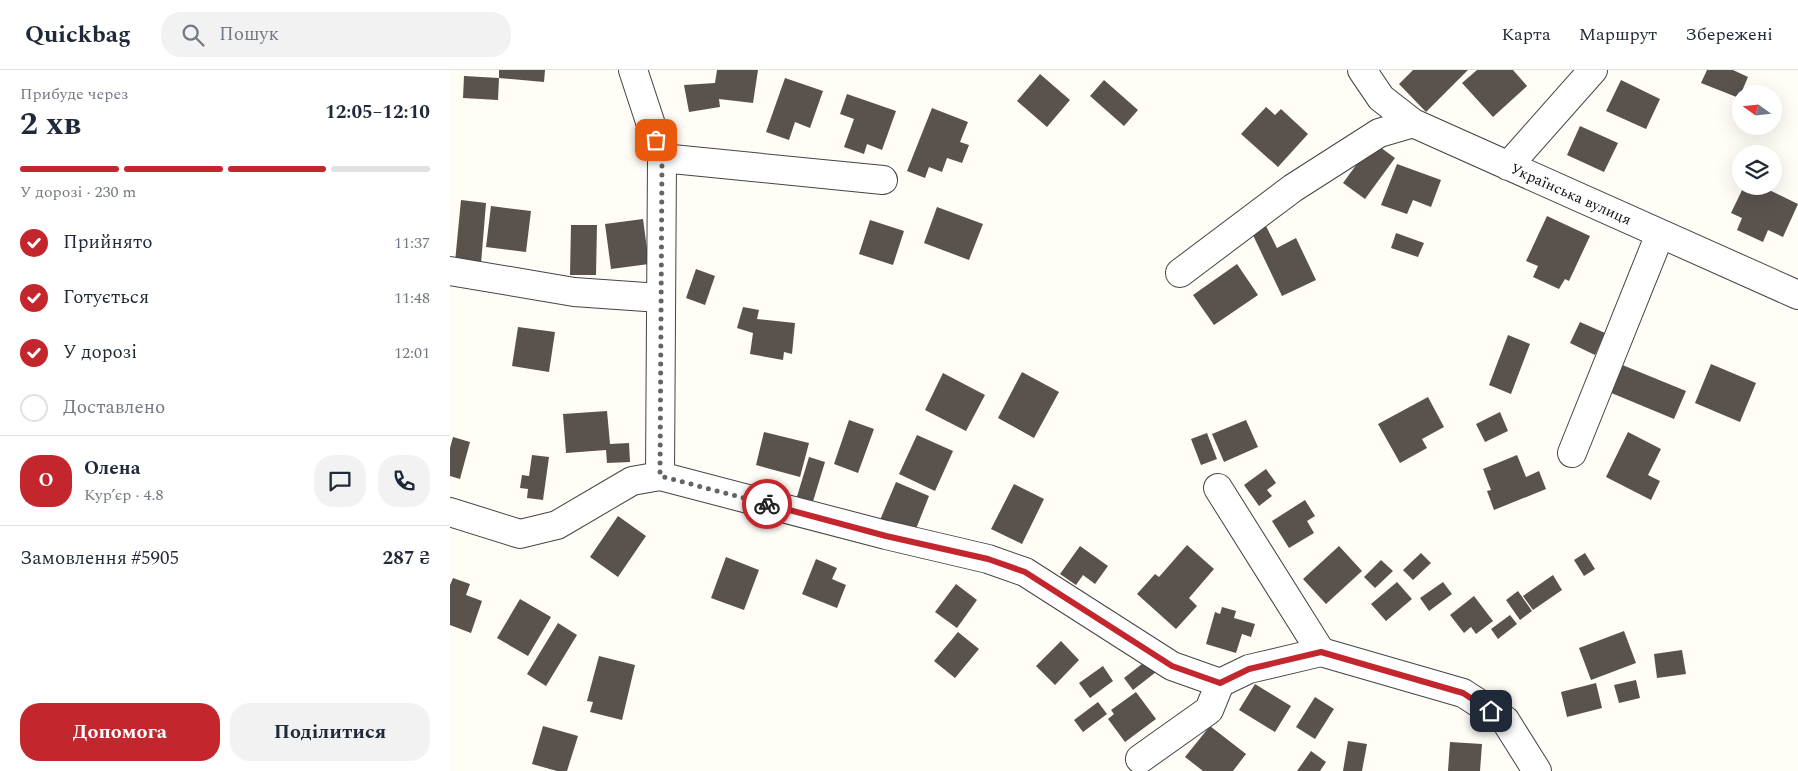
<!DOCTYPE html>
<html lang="uk">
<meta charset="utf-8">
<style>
:root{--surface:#fff;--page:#f2f2f3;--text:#1f2937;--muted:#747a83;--line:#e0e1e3;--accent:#c4262e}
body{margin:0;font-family:Spectral,serif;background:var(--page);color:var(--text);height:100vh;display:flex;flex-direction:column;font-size:19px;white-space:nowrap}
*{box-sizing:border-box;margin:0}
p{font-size:16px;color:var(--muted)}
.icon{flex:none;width:28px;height:28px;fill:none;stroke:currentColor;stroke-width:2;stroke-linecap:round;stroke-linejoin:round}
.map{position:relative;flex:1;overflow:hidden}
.details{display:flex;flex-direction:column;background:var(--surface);width:450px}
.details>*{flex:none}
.needle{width:32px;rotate:285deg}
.controls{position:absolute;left:1282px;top:15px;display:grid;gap:10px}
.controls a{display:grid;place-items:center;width:50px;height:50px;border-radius:50%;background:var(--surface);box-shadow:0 5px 20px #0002;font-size:25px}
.pin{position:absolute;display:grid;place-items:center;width:42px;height:42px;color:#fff;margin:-21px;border-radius:10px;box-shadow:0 2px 8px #0006}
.courier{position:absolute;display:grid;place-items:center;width:50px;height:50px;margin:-25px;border:4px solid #c4262e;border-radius:50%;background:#fff;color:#222;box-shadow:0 1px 6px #0007}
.headline em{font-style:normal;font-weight:700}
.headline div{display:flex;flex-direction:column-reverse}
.headline{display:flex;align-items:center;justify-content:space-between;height:85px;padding:0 20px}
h1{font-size:32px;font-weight:700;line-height:38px}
.bar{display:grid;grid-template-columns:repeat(4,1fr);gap:8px 5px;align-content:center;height:60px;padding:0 20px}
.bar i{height:6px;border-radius:4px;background:var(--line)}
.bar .on{background:var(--accent)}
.bar p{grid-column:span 4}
.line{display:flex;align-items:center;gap:12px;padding:0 20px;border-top:1px solid var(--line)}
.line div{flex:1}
.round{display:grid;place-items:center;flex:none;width:52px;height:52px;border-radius:20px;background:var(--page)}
ol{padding:0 20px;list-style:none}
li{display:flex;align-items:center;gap:15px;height:55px}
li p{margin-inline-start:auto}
li .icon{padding:5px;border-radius:50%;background:var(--accent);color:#fff;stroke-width:4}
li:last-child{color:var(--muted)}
li i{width:28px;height:28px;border:2px solid var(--line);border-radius:50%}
.cta{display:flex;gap:10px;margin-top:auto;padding:10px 20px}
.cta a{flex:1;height:58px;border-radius:20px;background:var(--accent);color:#fff;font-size:20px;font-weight:700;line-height:58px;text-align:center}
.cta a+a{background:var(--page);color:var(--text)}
header{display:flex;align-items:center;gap:30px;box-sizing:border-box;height:70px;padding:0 25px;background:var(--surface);border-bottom:1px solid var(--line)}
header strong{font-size:24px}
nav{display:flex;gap:28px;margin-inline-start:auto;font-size:18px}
.search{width:350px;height:45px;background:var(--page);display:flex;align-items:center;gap:12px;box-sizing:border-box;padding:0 18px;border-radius:20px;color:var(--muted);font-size:19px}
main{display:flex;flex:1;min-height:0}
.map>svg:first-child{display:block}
</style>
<header>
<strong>Quickbag</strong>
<div class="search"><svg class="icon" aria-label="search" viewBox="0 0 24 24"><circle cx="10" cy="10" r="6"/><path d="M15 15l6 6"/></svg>Пошук</div>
<nav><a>Карта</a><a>Маршрут</a><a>Збережені</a></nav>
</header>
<main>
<section class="details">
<div class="headline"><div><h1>2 хв</h1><p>Прибуде через</p></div><em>12:05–12:10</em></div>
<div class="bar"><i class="on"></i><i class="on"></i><i class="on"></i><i></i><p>У дорозі · 230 m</p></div>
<ol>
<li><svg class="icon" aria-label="check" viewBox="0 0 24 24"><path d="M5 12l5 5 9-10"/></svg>Прийнято<p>11:37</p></li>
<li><svg class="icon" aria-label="check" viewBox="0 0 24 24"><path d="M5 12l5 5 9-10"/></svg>Готується<p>11:48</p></li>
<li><svg class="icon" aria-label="check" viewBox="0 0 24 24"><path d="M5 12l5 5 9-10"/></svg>У дорозі<p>12:01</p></li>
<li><i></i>Доставлено</li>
</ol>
<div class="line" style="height:90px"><b class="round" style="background:var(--accent);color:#fff">О</b><div><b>Олена</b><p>Кур’єр · 4.8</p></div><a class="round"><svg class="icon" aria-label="chat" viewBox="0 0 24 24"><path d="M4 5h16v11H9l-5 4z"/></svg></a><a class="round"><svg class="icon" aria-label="phone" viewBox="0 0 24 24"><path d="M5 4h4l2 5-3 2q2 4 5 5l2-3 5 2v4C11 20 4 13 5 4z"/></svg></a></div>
<div class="line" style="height:65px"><div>Замовлення #5905</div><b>287 ₴</b></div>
<div class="cta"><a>Допомога</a><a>Поділитися</a></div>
</section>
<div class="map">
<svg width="1348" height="701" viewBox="0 0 1348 701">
<rect width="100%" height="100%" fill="#fffdf5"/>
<path fill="#5a524d" d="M49,0H95L94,12L49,8Z
M267,0H308L303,33L269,29L270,37L239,42L234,15L265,13Z
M963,0H1018L976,42L949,14Z
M1027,0H1063L1077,16L1043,47L1012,13Z
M1257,0H1283L1298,7L1289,28L1251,13Z
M590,4L620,30L597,57L567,31Z
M14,6L49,8L48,30L13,28Z
M335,8L373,21L360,58L345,52L339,70L316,62Z
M654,10L688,40L674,56L640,26Z
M1171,10L1210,29L1196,59L1156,41Z
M397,24L446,41L432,80L417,74L414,84L394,77L404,49L390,44Z
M816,37L825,45L831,39L858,64L828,97L791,64Z
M482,38L518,52L510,72L519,75L512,93L497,88L492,102L479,97L475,108L457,101Z
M1130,56L1168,73L1154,102L1117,85Z
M923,72L945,88L915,129L893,113Z
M947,94L991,110L981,137L963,130L957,144L931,135Z
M1294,116H1311L1348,134L1333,167L1318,160L1313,172L1287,160L1292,148L1281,143Z
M11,130L36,133L31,194L5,192Z
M41,136L81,141L76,182L36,177Z
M487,137L533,154L519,190L474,173Z
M1097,146L1140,166L1119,211L1115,209L1109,219L1083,207L1088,196L1076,191Z
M193,149L199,194L161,199L155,154Z
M420,150L454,161L443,195L409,184Z
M815,154L827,178L846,168L866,210L832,226L801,161Z
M121,155H147L146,205H120Z
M946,163L974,173L968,187L941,178Z
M787,194L808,225L764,255L743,225Z
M246,199L265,206L255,235L236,228Z
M293,237L309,240L307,249L345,253L342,284L334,282L333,290L300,284L303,263L287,258Z
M1130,252L1155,263L1145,285L1120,273Z
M68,257L105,262L99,302L62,296Z
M1058,265L1080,274L1061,324L1039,315Z
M1170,294L1236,321L1224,349L1159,322Z
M1261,294L1306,313L1290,352L1245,333Z
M572,302L609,322L584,368L548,348Z
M493,303L535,325L516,361L475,340Z
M978,327L994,357L972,369L977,378L950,393L928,354Z
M157,341L160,374L179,373L180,392L157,393L156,380L116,383L113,344Z
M1050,342L1058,361L1035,372L1026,354Z
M399,350L424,359L408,403L384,394Z
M796,350L808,377L774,392L762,364Z
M314,362L359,373L350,407L306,395Z
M1178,362L1211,379L1198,405L1210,411L1201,430L1156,407Z
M757,363L767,389L751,395L741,369Z
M467,365L503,381L485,421L449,404Z
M3,367L20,372L10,409L0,406V378Z
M82,385L99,387L93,430L77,428L78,419L70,418L72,405L79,406Z
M1067,385L1076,407L1089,401L1096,419L1044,440L1037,421L1041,420L1033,399Z
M359,387L375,392L361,438L345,433Z
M816,399L826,413L817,420L822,426L809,436L794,415Z
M446,412L479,426L464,464L430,450Z
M564,414L594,429L572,474L541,459Z
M855,430L865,446L857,451L864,463L839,478L822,451Z
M168,446L196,466L168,507L140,487Z
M737,475L764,499L739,528L747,536L726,559L687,524L705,504L709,507Z
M630,476L658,496L645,514L633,505L626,515L610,504Z
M889,476L912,501L876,534L853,509Z
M971,483L981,493L963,510L953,500Z
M1135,483L1145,499L1134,506L1124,490Z
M276,487L309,500L294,540L261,528Z
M366,489L387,498L382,509L396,515L387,538L352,524Z
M931,490L943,501L925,518L914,507Z
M1103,505L1112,520L1083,540L1073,526Z
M3,508L20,514L16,525L32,531L21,563L0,555V515Z
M947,512L962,529L936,551L921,534Z
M993,512L1002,524L979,541L970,528Z
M506,514L527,530L507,558L485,542Z
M1068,521L1082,541L1070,550L1056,530Z
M1024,526L1043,551L1026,564L1021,557L1014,563L1000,545Z
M70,529L101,547L78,586L47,568Z
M772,537L786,541L784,548L805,554L801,567L792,564L786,583L756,574L765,542L770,544Z
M1060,545L1067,554L1048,569L1041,559Z
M108,553L127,565L96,616L77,604Z
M1174,561L1186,593L1141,610L1129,578Z
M508,562L529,579L505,608L484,591Z
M611,571L629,590L605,615L586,596Z
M1232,580L1236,604L1207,608L1204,584Z
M149,586L185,595L172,650L140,642L143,632L137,631Z
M697,590L706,602L683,620L674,608Z
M653,596L663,611L640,628L629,613Z
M1186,610L1190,628L1169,633L1164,615Z
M1146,613L1152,638L1117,647L1111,622Z
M805,614L841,636L825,662L789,640Z
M686,622L706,649L675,672L658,649L664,644L661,640Z
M865,627L884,639L865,669L846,657Z
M648,632L657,644L633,662L624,650Z
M93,656L128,666L117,701H107L82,694Z
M760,656L796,684L783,701H753L735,687Z
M898,671L917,674L912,701H893Z
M1000,672L1032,674L1030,701H998Z
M861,681L876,692L870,701H847Z"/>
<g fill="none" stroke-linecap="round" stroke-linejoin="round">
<g stroke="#444" stroke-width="30">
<path id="minor" d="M183,0L212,88L210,406
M912,0L931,28L963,53L1348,225
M212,88L433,110
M1058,96L1143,0
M0,201L124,222L210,228
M730,203L843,118L929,63L963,53
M1122,383L1210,164
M768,418L871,582
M0,442L70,464L107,455L182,411L210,406L436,465L538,489L575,502L722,596L770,613L799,599L871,582L1013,623L1055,650L1087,701
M690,689L759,640L770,613"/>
</g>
<use href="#minor" stroke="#fff" stroke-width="28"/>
</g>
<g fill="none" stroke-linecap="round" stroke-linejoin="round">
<path stroke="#646461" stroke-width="5" stroke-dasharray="0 9" d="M206,70L212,88L210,406L317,434"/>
<path stroke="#c4262e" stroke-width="6" d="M317,434L436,466L538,489L575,502L722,596L770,613L799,599L871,582L1013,623L1041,641"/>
</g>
<g text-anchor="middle" stroke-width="5" stroke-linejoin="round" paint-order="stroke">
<g font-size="15" fill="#111" stroke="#fff">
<text transform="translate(1121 124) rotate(24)" y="5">Українська вулиця</text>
</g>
</g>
</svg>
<div class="controls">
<a><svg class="needle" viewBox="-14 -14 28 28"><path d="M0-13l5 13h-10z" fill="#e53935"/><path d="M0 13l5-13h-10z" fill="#747a83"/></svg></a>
<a><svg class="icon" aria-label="layers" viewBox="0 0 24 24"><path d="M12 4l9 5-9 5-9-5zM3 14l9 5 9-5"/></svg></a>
</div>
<div class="pin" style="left:206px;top:70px;background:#ea580c"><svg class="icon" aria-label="bag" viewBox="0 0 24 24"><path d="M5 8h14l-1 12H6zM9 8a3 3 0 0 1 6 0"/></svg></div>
<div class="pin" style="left:1041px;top:641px;background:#1f2937"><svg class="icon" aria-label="home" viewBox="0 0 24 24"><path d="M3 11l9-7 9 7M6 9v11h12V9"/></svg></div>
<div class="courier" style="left:317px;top:434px"><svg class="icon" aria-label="bike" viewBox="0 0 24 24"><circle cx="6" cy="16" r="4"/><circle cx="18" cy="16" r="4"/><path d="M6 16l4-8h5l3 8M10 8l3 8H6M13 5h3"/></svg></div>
</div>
</main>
